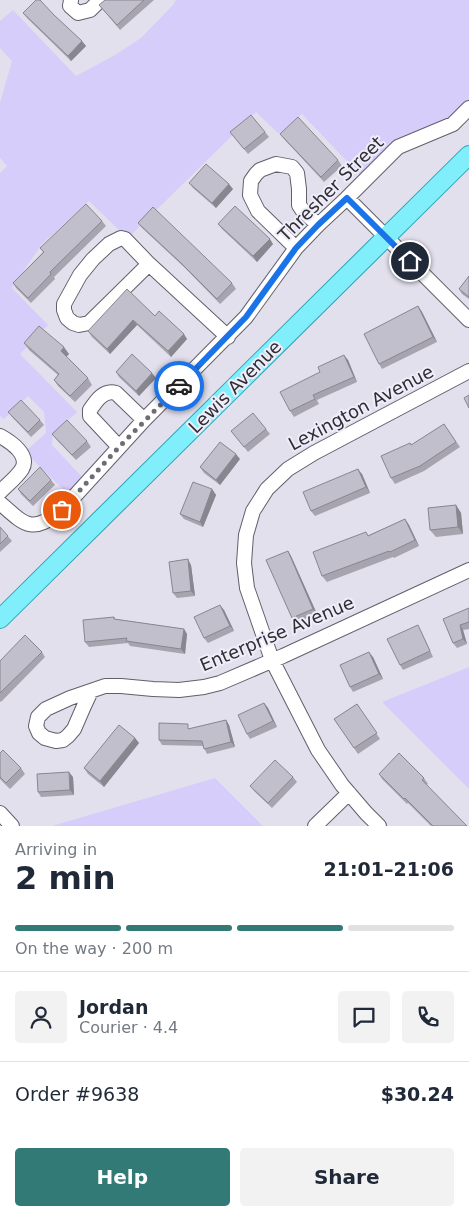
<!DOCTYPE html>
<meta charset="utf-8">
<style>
:root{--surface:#fff;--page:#f2f2f3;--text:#1f2937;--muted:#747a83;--line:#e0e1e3;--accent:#317a75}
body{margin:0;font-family:"DejaVu Sans",sans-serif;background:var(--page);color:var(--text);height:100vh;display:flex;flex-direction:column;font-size:19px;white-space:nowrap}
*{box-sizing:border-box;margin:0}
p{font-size:16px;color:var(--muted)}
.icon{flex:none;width:28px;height:28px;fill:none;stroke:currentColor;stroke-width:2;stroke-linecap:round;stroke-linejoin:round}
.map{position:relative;height:826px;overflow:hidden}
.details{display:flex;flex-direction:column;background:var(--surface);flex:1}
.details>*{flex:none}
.pin{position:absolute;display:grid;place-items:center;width:42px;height:42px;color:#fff;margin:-21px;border:2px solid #fff;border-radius:50%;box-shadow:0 1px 5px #0007}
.courier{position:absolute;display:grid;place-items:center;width:50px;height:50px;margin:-25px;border:4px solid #1a73e8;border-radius:50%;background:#fff;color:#222;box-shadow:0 1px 6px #0007}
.head em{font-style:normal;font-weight:800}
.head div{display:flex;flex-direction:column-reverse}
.head{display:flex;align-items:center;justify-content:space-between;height:85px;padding:0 15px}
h1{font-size:32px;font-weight:800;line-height:38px}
.bar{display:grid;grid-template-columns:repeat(4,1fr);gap:8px 5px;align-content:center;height:60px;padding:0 15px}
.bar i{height:6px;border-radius:4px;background:var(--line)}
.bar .active{background:var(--accent)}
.bar p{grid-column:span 4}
.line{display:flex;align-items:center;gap:12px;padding:0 15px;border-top:1px solid var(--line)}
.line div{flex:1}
.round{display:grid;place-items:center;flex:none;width:52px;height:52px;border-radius:5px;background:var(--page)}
.button{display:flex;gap:10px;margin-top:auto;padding:10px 15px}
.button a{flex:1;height:58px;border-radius:5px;background:var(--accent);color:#fff;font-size:20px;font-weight:800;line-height:58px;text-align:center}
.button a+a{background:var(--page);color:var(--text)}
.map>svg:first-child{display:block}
</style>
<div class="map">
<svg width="469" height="826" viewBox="0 0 469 826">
<rect width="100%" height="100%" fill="#e2e0ed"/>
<path fill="#d7cdfa" d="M176,0H469V100L455,114L447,120L391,145L360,175L302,114L279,134L256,112L131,235L121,232L89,201L42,244L12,288L48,325L20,354L77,412L53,434L52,445L84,479L69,495L30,457L27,450L46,433L44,412L28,396L4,419L0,416V173L7,166L0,158V103L12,61L0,48V21L13,10L76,76L115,55L141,38L173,5Z
M469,667V789L382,702Z
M215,778L263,826H52Z"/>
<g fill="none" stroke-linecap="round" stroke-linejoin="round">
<g stroke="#615f6a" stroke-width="16">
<path id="minor" d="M71,0L70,6L78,13L90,10L100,0
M347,198L469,320
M121,238L125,239L149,264L89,323L79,325L73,323L67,318L64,310V304L80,275L93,259L109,244Z
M296,248L258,211L250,195L251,181L256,174L260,170L276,164L292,167L297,173L299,189V205L303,211L318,225
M149,264L228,337
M0,436C11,442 30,455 22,469C17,477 7,485 0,492
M119,447L90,416V410C96,401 104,389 116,393L144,420
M0,503C26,526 32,534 62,510L144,420L246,317L296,248L318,225L347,198L398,147L453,124L469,108
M91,691L84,706L74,729L68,736L63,740L56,741L45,738L39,733L36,726L38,717L46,709L70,698L105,686H121L153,689L179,690L204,687L220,683L283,656L469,570
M0,813L12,826
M315,826L349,793
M379,826L366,813L342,785L318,750L272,660L247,588L244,563L246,535L253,511L267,489L288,469L314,453L469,371"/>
</g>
<g stroke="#2da3b4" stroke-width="20">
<path id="major" d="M0,619L469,155"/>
</g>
<use href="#minor" stroke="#fff" stroke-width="14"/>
<use href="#major" stroke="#80eefb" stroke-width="18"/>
</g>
<path fill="#a7a4af" d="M105,0H154L120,30L99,5Z
M23,13L54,15L86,46L71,61L27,18Z
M230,132H265L269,137L248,154Z
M280,134L338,160L342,166L324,182L284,139Z
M189,183L233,189L216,208L193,188Z
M102,221L106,226L54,277L55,279L31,303L16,288L13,283L43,252L40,248Z
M138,223L232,283L236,289L220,304L185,268L142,228Z
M218,224L273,244L257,262L222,229Z
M469,276V299L462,294L459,289Z
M418,306L422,312L437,342L382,369L379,364Z
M155,316L187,339L171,357L137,325L110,354L92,337L88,331Z
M24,343L69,354L66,357L88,378L92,385L75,402L58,386L54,380L58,375L29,350Z
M348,360L357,382L317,400L319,404L294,417L290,411Z
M116,372L156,378L139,396L119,377Z
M8,412L40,420L44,425L31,437L12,417Z
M444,424L460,447L424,471L395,484L391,478L410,443L412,445Z
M266,429L270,434L248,452L231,431Z
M52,434L87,441L91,447L76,460L56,439Z
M240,459L220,485L204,473L200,467Z
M362,474L370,493L315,516L311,511Z
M51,480L55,485L33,506L21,494L18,489Z
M212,489L216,495L203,527L184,519L180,514Z
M456,505L461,513L463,534L436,537L430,530Z
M405,519L409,525L419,546L394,558L393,557L327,582L322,576L369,535Z
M0,527L12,541L0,552Z
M288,551L291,556L317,614L295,623L292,618Z
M191,565L195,596L177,598L173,593Z
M469,608V629L463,630L467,644L457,648L453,643L443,619Z
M224,610L234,631L208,643L204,638Z
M114,617L115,619L184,629L187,634L185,654L130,646L128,643L89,647L85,642Z
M421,631L433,657L403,670L400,665Z
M42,652L45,657L1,702L0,701V661Z
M373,657L383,679L353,692L350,687Z
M264,703L268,708L277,727L250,739L247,734Z
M357,704L380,739L358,754L334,719Z
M226,720L229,725L235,747L207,754L203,746L162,745L159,740L192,728Z
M135,738L139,743L104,787L88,774L84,768Z
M0,753L21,768L25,774L10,789L0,779Z
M379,774L424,778L428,784L426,785L467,826H431L408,803L407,804L382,779Z
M73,777L74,795L41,797L38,792Z
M293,777L297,782L272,808L254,791L250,786Z"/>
<path fill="#88868f" d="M82,41L86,46L71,61L68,56Z
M229,184L233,189L216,208L212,203Z
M270,239L273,244L257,262L253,256Z
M418,306L422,312L437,342L433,337Z
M133,320L137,325L110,354L107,349Z
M184,334L187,339L171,357L168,351Z
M64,347L69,354L65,358L61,351Z
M344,355L348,360L357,382L354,377Z
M152,373L156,378L139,396L136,391Z
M236,454L240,459L220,485L216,480Z
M358,469L362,474L370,493L366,487Z
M212,489L216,495L203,527L200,522Z
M456,505L461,513L463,534L458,527Z
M405,519L409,525L419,546L415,540Z
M288,551L291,556L317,614L313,609Z
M188,559L191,565L195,596L191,591Z
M220,605L224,610L234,631L230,626Z
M460,625L463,630L467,644L463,639Z
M184,629L187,634L185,654L181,649Z
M369,652L373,657L383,679L379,674Z
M264,703L268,708L277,727L273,721Z
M226,720L229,725L235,747L231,742Z
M135,738L139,743L104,787L100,781Z
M69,772L73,777L74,795L70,790Z"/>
<path fill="#c2bfcc" stroke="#88868f" d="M36,0H40L54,15L82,41L68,56L23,13Z
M105,0H144L117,25L99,5Z
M251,115L265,132L244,149L230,132Z
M298,117L338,160L321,177L280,134Z
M206,164L229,184L212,203L189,183Z
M86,204L102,221L50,272L51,274L28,298L13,283L44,252L40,248Z
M235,206L270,239L253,256L218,224Z
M153,207L232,283L217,299L181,263L138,223Z
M469,276V297L459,289Z
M127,289L155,316L159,311L184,334L168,351L133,320L107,349L88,331Z
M418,306L433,337L379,364L364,334Z
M39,326L64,347L61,351L88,378L70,396L54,380L59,374L24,343Z
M132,354L152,373L136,391L116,372Z
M344,355L354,377L313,395L315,399L290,411L280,392L320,372L318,367Z
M469,395V408L464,398Z
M21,400L40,420L28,432L8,412Z
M253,413L266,429L244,447L231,431Z
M67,420L87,441L72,455L52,434Z
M444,424L456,442L420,466L391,478L381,456L410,443L411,445Z
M220,442L236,454L216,480L200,467Z
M40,467L51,480L30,501L18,489Z
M358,469L366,487L311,511L303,492Z
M193,482L212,489L200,522L180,514Z
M456,505L458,527L430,530L428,508Z
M405,519L415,540L390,552L389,551L322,576L313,552L366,532L368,536Z
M0,527L8,536L0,544Z
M288,551L313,609L292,618L266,560Z
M188,559L191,591L173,593L169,562Z
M220,605L230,626L204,638L194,617Z
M469,608V622L460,625L463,639L453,643L443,619Z
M114,617V619L184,629L181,649L126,641L127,638L85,642L83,620Z
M418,625L430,651L400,665L387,639Z
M25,635L42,652L0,693V661Z
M369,652L379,674L350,687L340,665Z
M264,703L273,721L247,734L238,715Z
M357,704L377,733L354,748L334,719Z
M226,720L231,742L204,749L202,741L159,740V723L188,724V729Z
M119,725L135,738L100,781L84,768Z
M3,750L21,768L6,783L0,777V753Z
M399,753L424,778L422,780L467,826H433L405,798L404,799L379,774Z
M275,760L293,777L268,803L250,786Z
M69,772L70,790L38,792L37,774Z"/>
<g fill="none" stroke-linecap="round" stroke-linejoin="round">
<path stroke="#6e6c74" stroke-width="5" stroke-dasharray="0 9" d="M62,510L119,447L179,386"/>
<path stroke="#1a73e8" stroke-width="6" d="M179,386L246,317L296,248L318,225L347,198L410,261"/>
</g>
<g text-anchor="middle" stroke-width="4" stroke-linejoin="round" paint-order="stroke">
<g font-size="18" fill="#2f2e33" stroke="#efedfa">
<text transform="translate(331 189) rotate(-45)" y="6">Thresher Street</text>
<text transform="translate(235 387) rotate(-45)" y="6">Lewis Avenue</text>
<text transform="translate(361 408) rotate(-28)" y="6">Lexington Avenue</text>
<text transform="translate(277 634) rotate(-23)" y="6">Enterprise Avenue</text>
</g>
</g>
</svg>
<div class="pin" style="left:62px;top:510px;background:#ea580c"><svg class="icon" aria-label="bag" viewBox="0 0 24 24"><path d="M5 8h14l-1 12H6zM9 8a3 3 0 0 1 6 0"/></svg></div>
<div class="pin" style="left:410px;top:261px;background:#1f2937"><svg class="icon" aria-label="home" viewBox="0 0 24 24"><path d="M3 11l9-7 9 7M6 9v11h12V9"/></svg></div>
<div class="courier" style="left:179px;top:386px"><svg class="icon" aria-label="car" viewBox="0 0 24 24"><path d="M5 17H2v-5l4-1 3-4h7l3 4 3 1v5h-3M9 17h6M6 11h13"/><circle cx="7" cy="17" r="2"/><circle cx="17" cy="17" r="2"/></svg></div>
</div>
<section class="details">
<div class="head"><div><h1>2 min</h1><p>Arriving in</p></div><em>21:01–21:06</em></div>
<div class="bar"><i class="active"></i><i class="active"></i><i class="active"></i><i></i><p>On the way · 200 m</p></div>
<div class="line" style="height:90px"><a class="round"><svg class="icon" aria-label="person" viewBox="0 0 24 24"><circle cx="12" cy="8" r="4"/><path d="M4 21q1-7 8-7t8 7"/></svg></a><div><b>Jordan</b><p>Courier · 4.4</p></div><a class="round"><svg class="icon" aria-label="chat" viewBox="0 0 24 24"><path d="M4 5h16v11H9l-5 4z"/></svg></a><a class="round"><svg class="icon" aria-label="phone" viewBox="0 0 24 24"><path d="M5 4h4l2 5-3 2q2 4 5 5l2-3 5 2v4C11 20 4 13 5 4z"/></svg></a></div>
<div class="line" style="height:65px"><div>Order #9638</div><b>$30.24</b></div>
<div class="button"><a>Help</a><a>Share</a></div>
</section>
